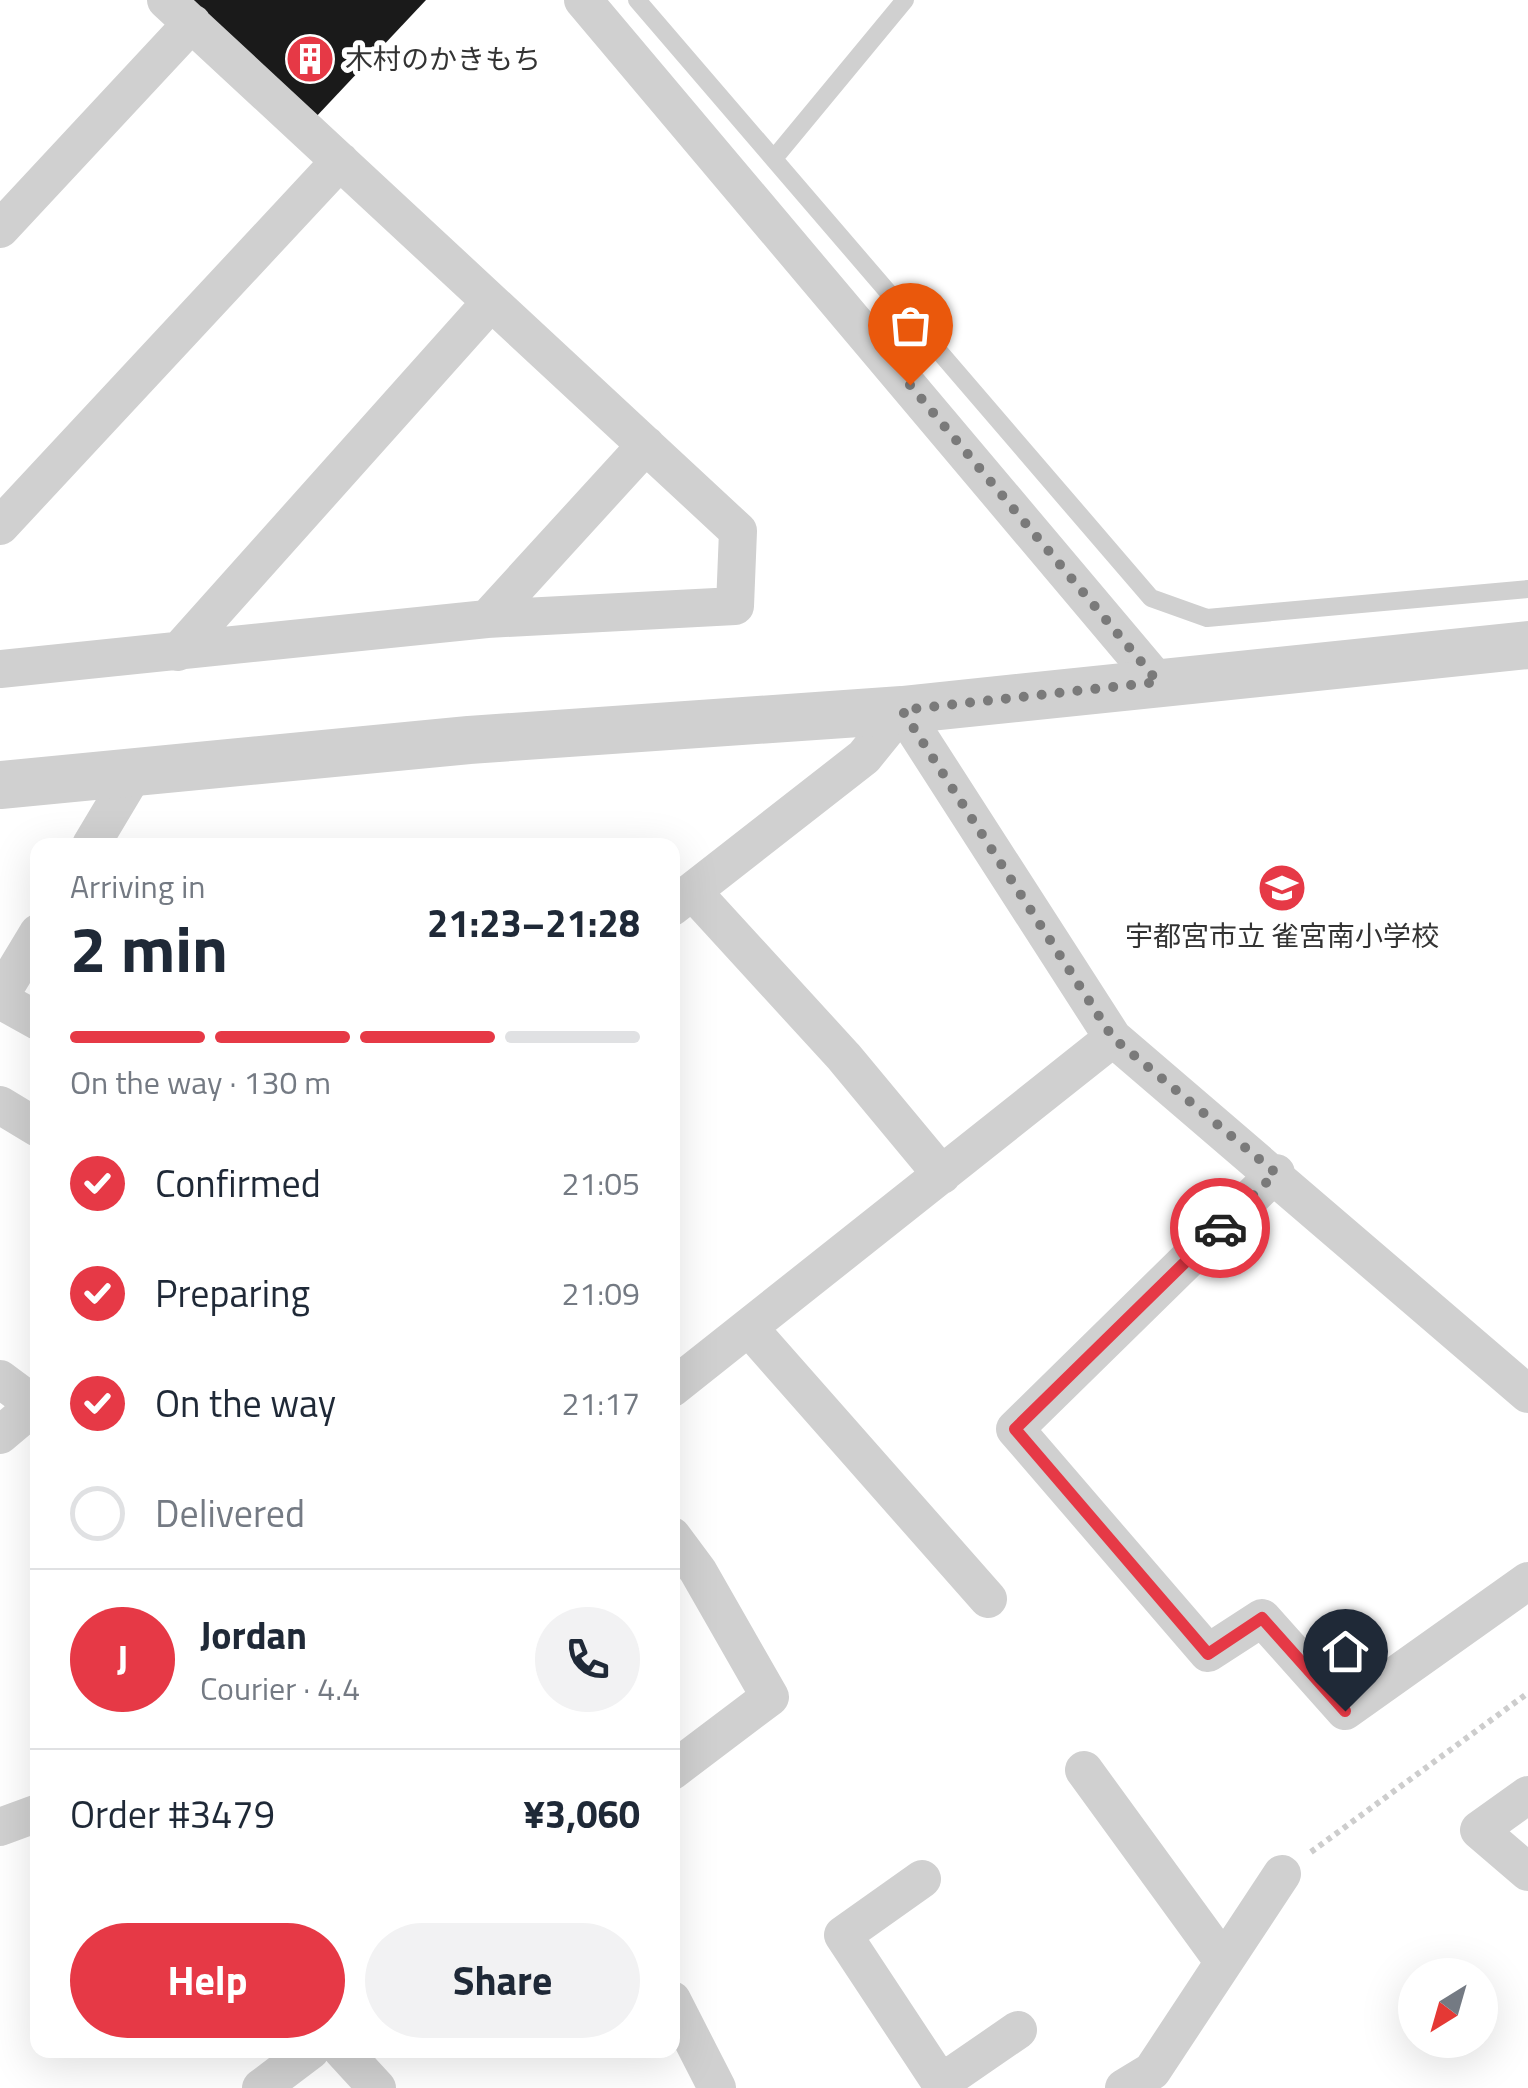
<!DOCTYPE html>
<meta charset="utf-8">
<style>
:root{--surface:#fff;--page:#f2f2f3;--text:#1f2937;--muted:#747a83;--line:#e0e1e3;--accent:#e63946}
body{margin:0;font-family:"Titillium Web","Noto Sans JP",sans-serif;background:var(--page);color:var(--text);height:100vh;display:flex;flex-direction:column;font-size:38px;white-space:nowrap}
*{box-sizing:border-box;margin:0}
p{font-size:32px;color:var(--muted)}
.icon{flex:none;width:55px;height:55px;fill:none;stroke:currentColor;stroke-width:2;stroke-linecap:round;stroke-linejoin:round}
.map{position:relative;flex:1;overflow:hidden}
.drawer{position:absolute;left:30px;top:838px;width:650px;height:1220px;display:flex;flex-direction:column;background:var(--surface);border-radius:20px;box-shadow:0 10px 40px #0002}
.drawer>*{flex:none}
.needle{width:65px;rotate:217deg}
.tools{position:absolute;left:1398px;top:1958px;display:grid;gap:20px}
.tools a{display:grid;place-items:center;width:100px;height:100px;border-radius:50%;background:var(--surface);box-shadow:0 10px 40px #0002;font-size:50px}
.pin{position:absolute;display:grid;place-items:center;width:85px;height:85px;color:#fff;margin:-102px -42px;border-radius:50% 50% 50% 0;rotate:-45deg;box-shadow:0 0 10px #0007}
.pin .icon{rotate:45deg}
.courier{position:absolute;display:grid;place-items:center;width:100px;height:100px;margin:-50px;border:8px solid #e63946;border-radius:50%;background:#fff;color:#222;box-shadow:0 2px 12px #0007}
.summary em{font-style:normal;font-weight:700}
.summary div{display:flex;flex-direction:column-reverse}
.summary{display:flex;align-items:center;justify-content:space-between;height:170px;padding:0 40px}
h1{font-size:65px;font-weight:700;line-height:75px}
.bar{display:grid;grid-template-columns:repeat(4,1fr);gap:15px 10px;align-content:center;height:120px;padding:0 40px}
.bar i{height:12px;border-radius:8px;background:var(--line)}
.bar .on{background:var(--accent)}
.bar p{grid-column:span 4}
.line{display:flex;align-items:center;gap:25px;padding:0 40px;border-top:2px solid var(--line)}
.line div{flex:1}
.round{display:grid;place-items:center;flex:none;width:105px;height:105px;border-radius:52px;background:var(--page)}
ol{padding:0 40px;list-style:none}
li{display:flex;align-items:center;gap:30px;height:110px}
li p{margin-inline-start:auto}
li .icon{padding:10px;border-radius:50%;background:var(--accent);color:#fff;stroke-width:4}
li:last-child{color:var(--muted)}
li i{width:55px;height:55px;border:5px solid var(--line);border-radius:50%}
.action{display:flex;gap:20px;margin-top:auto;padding:20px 40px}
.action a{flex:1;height:115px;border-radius:60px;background:var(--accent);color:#fff;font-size:40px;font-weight:700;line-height:115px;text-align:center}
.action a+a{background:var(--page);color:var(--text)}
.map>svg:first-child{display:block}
</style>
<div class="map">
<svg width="1528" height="2088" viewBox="0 0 1528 2088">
<rect width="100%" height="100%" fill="#fff"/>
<path fill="#1a1a1a" d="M188,0H426L314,119Z"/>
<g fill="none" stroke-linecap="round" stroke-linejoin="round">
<path stroke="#cdcdcd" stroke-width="6" stroke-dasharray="5 5" stroke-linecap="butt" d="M1311,1852L1528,1693"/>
<path stroke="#d0d0d0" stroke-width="18" d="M637,0L1151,598L1207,618L1528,589
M776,156L905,0"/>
<path stroke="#d0d0d0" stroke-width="38" d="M583,0L1158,682
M0,229L192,23
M0,526L340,161
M487,619L646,445
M178,652L491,302
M0,669L487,619L735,606L738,531L166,0
M91,845L134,773
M693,892L844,1057L942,1175
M672,907L864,757L902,710L1113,1038L1528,1394
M0,996L38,933
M0,1000L38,1021
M0,1105L38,1128
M1276,1173L1015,1429L1208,1653L1262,1618L1345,1711L1528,1581
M749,1328L988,1599
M0,1379L35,1405
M672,1388L1113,1038
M0,1435L38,1403
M672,1536L698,1571L770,1697L672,1771
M1084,1770L1223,1961
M1528,1795L1479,1830L1528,1872
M0,1827L38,1813
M922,1879L843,1935L944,2088
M672,2000L717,2088
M342,2050L377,2088
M941,2083L1018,2030
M261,2088L311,2050
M1124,2088L1152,2071L1282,1874"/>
<path stroke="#d0d0d0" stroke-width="48" d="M0,785L469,740L902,710L1528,645"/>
</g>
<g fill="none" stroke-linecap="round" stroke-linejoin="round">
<path stroke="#7a7a7a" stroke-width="10" stroke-dasharray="0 18" d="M910,385L1158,682L902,710L1113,1038L1276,1173L1220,1228"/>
<path stroke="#e63946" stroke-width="12" d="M1220,1228L1015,1429L1208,1654L1262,1618L1345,1711"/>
</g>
<defs>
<g id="building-disc" transform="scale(2.5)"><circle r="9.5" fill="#e63946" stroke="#fff"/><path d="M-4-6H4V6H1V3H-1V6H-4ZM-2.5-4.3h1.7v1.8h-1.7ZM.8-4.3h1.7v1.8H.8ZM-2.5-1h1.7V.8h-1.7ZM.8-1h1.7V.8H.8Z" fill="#fff"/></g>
<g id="school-disc" transform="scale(2.5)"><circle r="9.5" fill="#e63946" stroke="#fff"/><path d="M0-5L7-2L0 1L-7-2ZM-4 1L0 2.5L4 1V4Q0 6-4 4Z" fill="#fff"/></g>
</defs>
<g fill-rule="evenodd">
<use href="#building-disc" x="310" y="59"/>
<use href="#school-disc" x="1282" y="888"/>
</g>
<g text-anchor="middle" stroke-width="10" stroke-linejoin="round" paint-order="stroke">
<g font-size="28" fill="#333" stroke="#fff" text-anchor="start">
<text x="345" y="69">木村のかきもち</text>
<text x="1282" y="946" text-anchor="middle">宇都宮市立 雀宮南小学校</text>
</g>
</g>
</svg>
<div class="tools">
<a><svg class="needle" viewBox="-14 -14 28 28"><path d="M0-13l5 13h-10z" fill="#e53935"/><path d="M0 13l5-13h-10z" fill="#747a83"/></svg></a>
</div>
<div class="pin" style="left:910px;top:385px;background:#ea580c"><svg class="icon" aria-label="bag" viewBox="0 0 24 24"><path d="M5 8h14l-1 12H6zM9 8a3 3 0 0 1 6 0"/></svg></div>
<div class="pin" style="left:1345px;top:1711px;background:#1f2937"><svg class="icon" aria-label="home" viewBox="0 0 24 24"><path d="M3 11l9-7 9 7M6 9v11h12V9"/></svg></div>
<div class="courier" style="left:1220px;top:1228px"><svg class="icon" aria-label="car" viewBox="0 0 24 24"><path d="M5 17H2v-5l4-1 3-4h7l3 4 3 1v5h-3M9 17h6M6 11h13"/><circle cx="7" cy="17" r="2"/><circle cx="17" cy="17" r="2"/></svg></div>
<section class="drawer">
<div class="summary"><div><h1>2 min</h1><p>Arriving in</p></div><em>21:23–21:28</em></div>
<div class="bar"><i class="on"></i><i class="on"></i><i class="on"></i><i></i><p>On the way · 130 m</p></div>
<ol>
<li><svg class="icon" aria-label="check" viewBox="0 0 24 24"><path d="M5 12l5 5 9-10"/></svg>Confirmed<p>21:05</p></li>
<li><svg class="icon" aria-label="check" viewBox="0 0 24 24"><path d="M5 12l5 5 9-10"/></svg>Preparing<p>21:09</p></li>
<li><svg class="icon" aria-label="check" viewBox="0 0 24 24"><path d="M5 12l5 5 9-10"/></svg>On the way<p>21:17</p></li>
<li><i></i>Delivered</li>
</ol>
<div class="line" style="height:180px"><b class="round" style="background:var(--accent);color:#fff">J</b><div><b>Jordan</b><p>Courier · 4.4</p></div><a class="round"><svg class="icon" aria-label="phone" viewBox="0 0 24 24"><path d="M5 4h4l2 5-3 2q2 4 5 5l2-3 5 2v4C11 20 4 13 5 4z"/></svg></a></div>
<div class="line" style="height:130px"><div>Order #3479</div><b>¥3,060</b></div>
<div class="action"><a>Help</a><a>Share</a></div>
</section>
</div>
